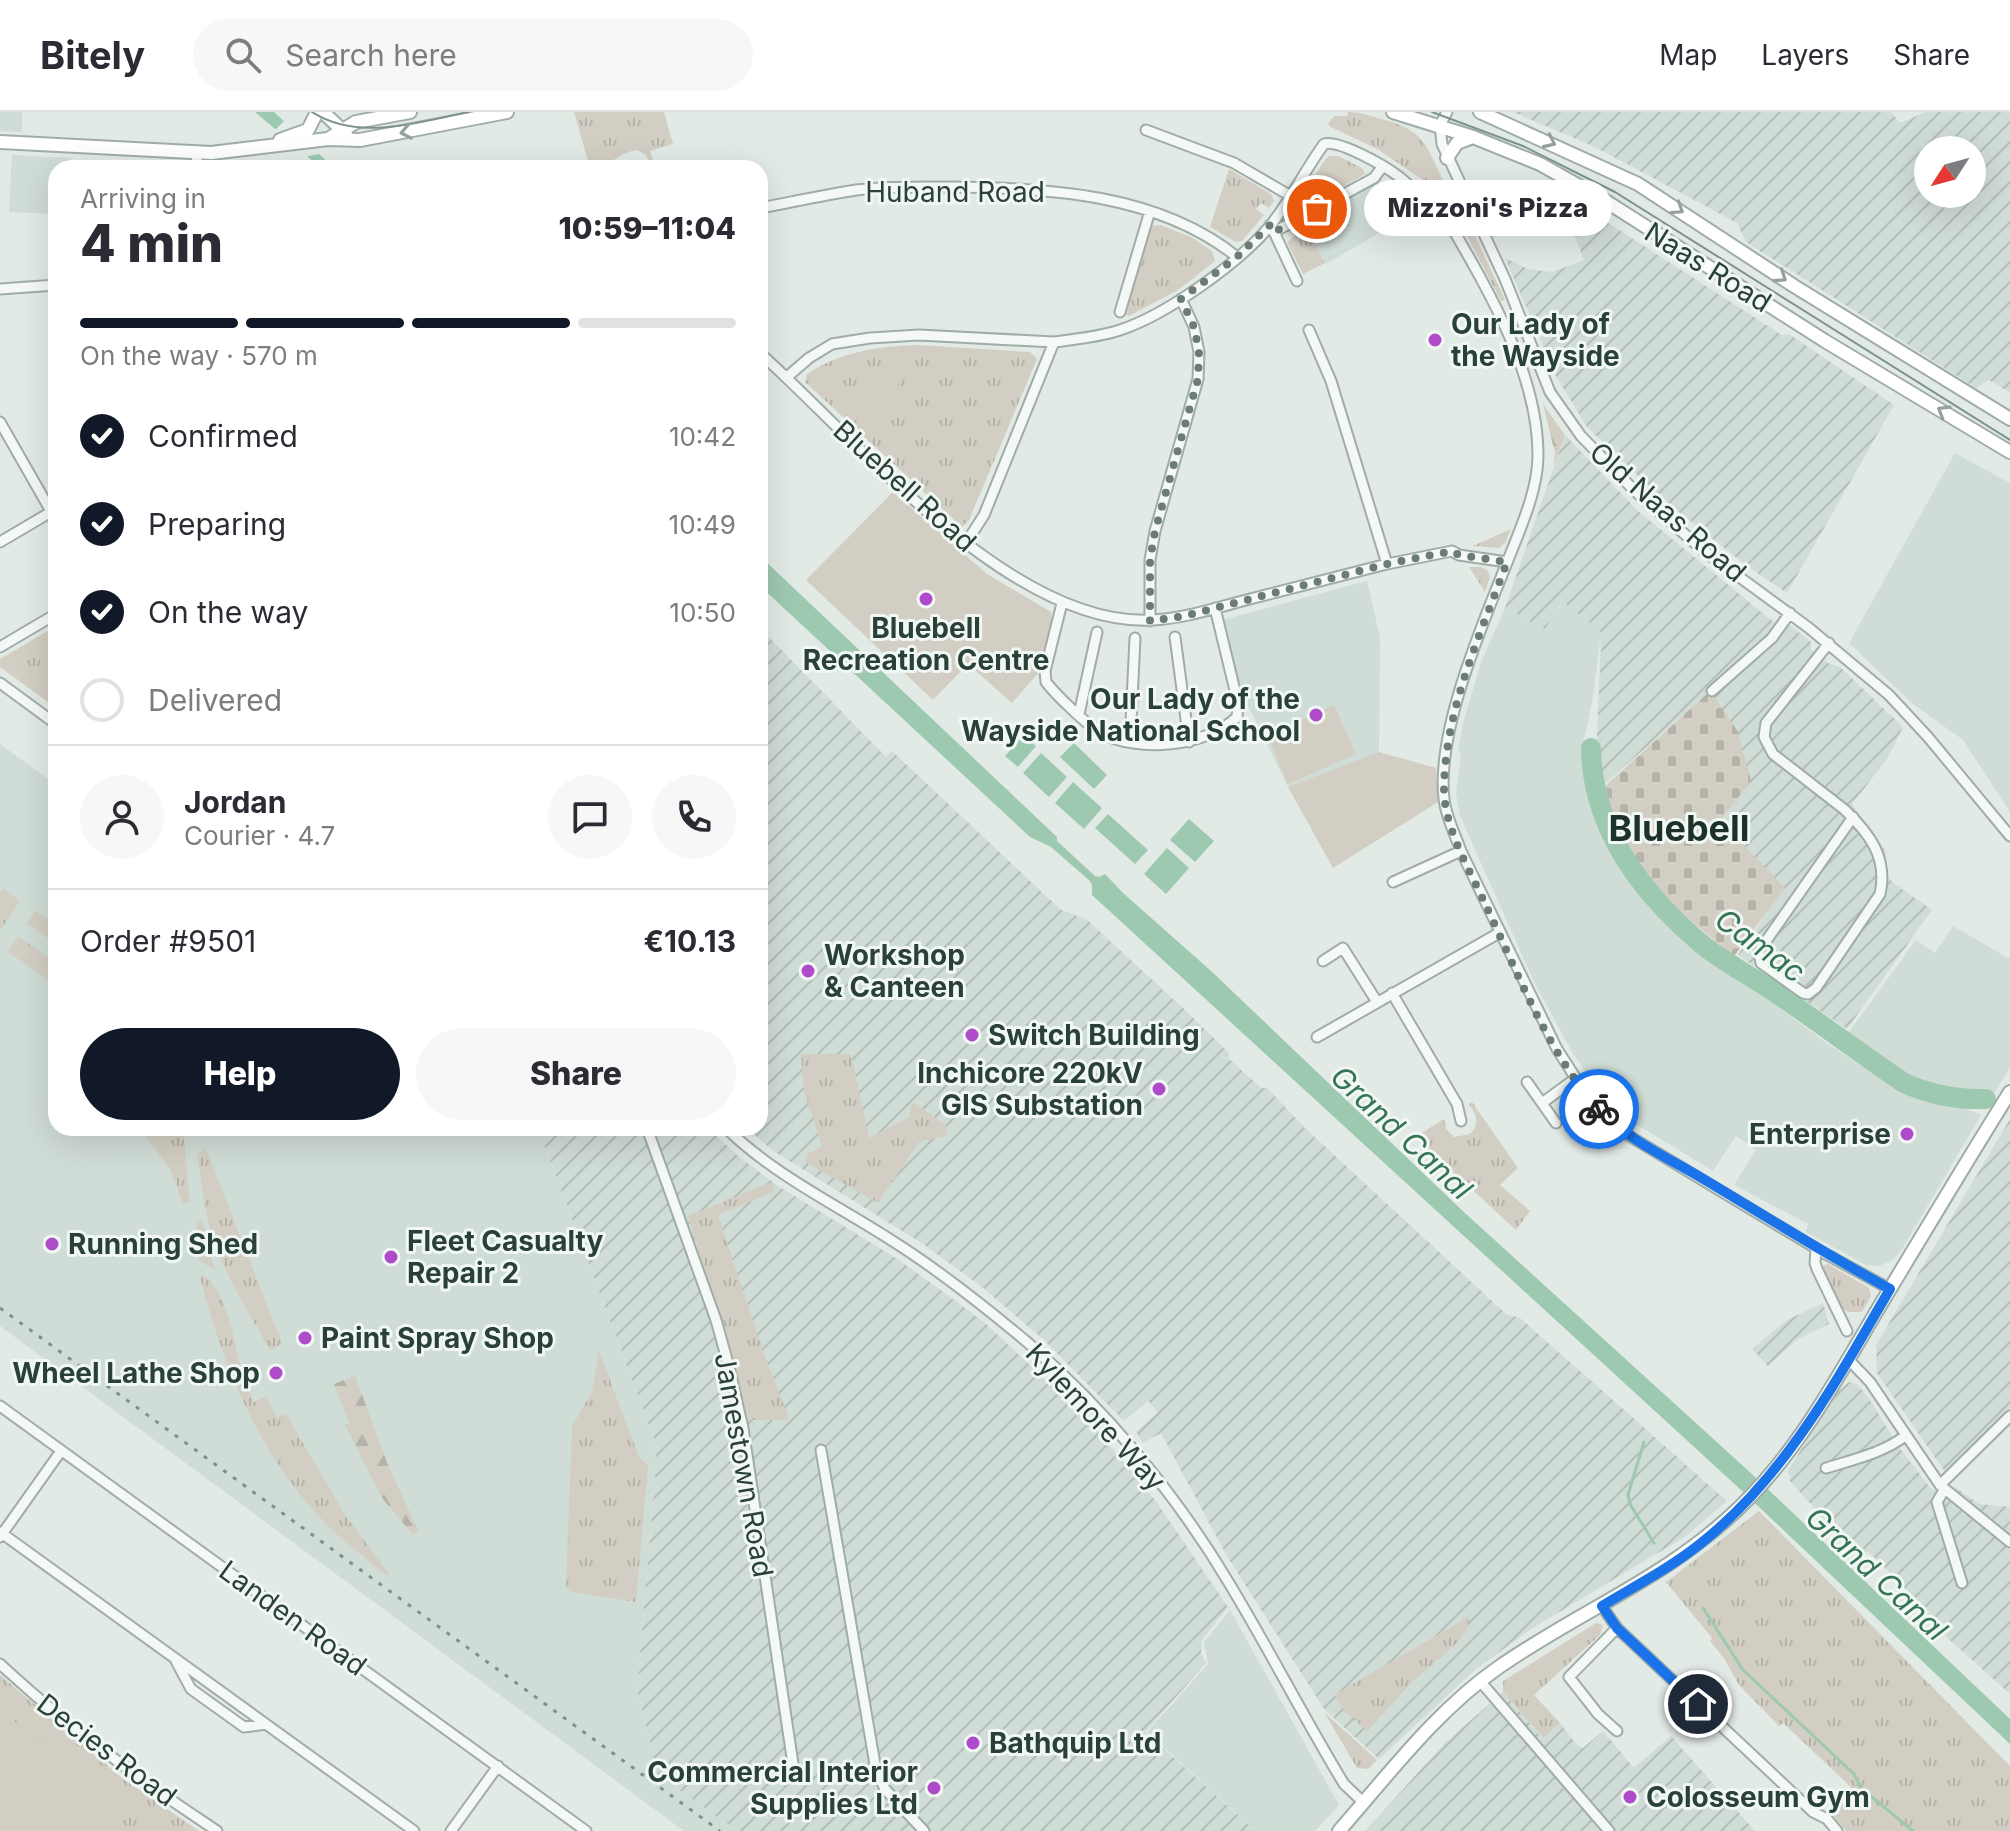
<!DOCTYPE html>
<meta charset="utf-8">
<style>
:root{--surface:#fff;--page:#f7f7f7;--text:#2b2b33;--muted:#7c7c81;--line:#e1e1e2;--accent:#111827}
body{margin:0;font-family:Inter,sans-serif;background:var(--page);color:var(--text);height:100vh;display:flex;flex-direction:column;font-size:30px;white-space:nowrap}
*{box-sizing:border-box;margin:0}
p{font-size:26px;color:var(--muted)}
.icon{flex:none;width:44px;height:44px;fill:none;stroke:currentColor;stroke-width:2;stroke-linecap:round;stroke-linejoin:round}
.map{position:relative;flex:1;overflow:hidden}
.side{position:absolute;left:48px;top:48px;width:720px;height:976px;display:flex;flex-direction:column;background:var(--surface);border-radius:24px;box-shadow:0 8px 32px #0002}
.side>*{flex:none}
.needle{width:52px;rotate:234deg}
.buttons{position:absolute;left:1914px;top:24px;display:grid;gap:16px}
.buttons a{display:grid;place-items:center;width:72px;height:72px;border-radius:50%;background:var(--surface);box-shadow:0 8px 32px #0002;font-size:40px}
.pin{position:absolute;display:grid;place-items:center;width:68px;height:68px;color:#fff;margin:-34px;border:4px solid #fff;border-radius:50%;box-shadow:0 2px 8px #0007}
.courier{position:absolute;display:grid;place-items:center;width:80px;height:80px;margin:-40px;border:6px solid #1a73e8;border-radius:50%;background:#fff;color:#222;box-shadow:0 2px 10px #0007}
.bubble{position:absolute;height:56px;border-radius:28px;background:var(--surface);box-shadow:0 8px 32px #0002;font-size:26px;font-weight:800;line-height:56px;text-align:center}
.head em{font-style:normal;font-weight:800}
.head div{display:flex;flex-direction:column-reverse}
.head{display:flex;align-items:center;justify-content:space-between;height:136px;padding:0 32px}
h1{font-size:52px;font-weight:800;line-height:60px}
.bar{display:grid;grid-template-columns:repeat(4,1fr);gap:12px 8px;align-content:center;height:96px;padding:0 32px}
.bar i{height:10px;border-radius:6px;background:var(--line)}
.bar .active{background:var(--accent)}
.bar p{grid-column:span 4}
.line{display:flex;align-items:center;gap:20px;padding:0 32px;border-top:2px solid var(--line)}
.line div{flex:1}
.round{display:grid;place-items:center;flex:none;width:84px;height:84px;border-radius:42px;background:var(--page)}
ol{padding:0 32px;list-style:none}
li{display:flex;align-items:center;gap:24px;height:88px}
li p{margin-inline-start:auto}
li .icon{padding:8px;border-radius:50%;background:var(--accent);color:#fff;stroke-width:4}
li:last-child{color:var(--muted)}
li i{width:44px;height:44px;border:4px solid var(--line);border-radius:50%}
.action{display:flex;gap:16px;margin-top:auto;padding:16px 32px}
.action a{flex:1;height:92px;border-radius:48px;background:var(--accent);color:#fff;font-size:32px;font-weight:800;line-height:92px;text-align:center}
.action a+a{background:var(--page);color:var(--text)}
header{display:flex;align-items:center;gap:48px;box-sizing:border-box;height:112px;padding:0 40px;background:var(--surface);border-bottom:2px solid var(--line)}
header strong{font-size:38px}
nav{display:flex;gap:44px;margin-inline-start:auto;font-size:28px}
.search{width:560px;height:72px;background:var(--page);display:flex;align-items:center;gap:20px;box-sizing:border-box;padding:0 28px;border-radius:44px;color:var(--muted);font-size:30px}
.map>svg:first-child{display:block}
</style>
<header>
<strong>Bitely</strong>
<div class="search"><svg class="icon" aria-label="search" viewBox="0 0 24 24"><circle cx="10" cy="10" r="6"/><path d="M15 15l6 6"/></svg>Search here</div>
<nav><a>Map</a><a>Layers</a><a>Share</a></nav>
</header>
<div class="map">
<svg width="2010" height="1719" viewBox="0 0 2010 1719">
<defs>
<pattern id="industrial-furrows" width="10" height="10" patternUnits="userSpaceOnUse" patternTransform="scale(2)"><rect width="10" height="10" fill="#d0dcd6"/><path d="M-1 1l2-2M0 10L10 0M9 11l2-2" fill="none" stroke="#b3beb8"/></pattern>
<pattern id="grass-tufts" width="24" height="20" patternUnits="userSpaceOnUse" patternTransform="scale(2)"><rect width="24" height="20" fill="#d3cec3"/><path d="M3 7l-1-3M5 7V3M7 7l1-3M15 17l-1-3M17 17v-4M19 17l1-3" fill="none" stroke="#b5b2a8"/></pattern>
<pattern id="forest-firs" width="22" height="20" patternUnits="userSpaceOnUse" patternTransform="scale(2)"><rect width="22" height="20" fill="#d3cec3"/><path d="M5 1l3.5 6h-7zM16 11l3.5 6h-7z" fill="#b5b2a8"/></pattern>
<pattern id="cemetery-stones" width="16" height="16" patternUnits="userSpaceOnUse" patternTransform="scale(2)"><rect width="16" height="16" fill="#d3cec3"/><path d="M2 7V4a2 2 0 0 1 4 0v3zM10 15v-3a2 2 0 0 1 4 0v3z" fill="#b5b2a8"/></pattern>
</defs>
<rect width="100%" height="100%" fill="#e2eae6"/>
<path fill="#d0dcd6" d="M0,0H22V20L0,19Z
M12,43L71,46L70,56H56V102L9,100Z
M1376,67L1398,110L1326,152L1304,114V103Z
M1955,341L2010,371V700L1963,628L1913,592L1849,531Z
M1638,399L1777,513L1681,585L1692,595L1602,674L1597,635L1601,521L1593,585L1583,633L1591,669L1588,688L1600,722L1616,749L1645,788L1680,822L1725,856L1828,932L1897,977L1913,984L1954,992L1981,1003L1901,1139L1893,1148L1879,1154L1866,1153L1806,1120L1808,1112L1734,1073L1756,1038L1736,1024L1713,1059L1623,1004L1598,978L1572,940L1535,872L1460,704L1456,682L1461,643L1458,639L1463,611L1481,550L1505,496L1545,517L1568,480Z
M1367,469L1380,525L1379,640L1288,675L1235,567L1222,508Z
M0,632L56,673V1016H538L655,1329L656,1352L637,1579L658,1663L737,1719H684L0,1214Z
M1953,814L2010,847V955L1993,984L1917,971L1844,927L1916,828L1935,841Z
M1230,1498L1339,1693L1315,1719H1256L1147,1620L1208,1552L1204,1530Z"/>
<path fill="url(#industrial-furrows)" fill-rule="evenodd" d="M1513,0H1891L1900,11L1926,0H2010V281L1989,268L1976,276L1746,130L1737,111L1595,35ZM1928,38H1972V82H1928Z
M1577,91L1782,223L1789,222L1894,293L1787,481L1748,455L1659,384L1587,315L1557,266L1505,146L1528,157L1552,160L1584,148L1568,105Z
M1565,323L1638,399L1777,513L1787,511L1811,530V538L1828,551L1840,555L1903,615L1887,647L1852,692L1886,740L1887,766L1932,798L1847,917L1738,843L1784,776L1720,709L1709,580L1602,674L1597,620L1602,521L1562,489L1545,517L1505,496Z
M760,516L886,645L892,639L1061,798L1086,807L1185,898L1229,941L1228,946L1261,976H1267L1305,1016L1506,1202L1520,1206L1727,1389L1686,1424L1531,1517L1476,1557L1379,1647L1324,1597L1227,1444L1161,1321L1143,1331L1136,1320L1158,1300L1148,1289L1124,1309L1044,1228L982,1175L923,1132L775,1040L746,1016H760Z
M2010,1007V1305L1953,1361L1943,1357L1877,1261L1876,1233Z
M538,1016H708L737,1043L778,1074L899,1148L957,1190L985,1211L1058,1279L1097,1318L1155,1388L1228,1495L1202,1528L1201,1541L1206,1551L1145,1620L1256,1719H737L658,1663L637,1579L656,1353L655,1329Z
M1823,1191L1829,1212L1798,1227L1768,1254L1752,1237L1787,1208Z
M1849,1270L1857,1272L1870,1288L1898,1334L1932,1378L1955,1375L1979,1392L2010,1395V1582L1924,1505L1929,1500L1868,1439L1859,1446L1789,1368L1791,1365L1787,1360L1838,1279Z
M1503,1580L1542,1626L1560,1611L1576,1632L1583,1636L1603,1619L1634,1656L1671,1624L1755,1719H1365L1445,1631Z"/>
<path fill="url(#grass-tufts)" d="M574,0H664L673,32L650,39L656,56H652L646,43L637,38C619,40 610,56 590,56Z
M1348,0C1361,0 1373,5 1385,8C1425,19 1426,34 1443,68V75L1436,77L1379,38L1331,15L1328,12L1334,4H1347Z
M1329,44H1338L1362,56L1365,62L1302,98L1300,96C1311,79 1314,58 1329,44Z
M1229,57L1271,82L1274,89L1269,96L1261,91L1256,97L1264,103L1242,129L1236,130L1210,115Z
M1388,74L1394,75L1420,93V99L1399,111L1384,79Z
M1458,95L1464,100L1505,188L1501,189L1460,111L1455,100Z
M1160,113L1191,125L1212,139L1215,149L1178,178L1129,204L1125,202L1151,114Z
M1299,120L1304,129L1311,126L1325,151L1303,162L1287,130Z
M918,233L1030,240L1037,247L969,408L962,415L805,270L807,262C841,240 877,234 918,233Z
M1511,417L1505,431L1499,436L1473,434Z
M1469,455H1481L1488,459L1490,465L1485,480Z
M56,514V596L0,555V547Z
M3,776L20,789L0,819V781Z
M36,798L56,815V832L27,811Z
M18,824L56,851V874L8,840Z
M801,942H851L869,1026L909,1005L913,990L947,1014L946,1024L919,1030L878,1091L805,1050L808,1041L822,1035L804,979Z
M1472,990L1518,1056L1500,1073L1530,1099L1516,1118L1415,1025L1444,1007L1446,1017L1454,1025L1470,1022C1480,1012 1477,1003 1469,992Z
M139,1016H183L190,1090L183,1091L170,1057Z
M206,1037L282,1231L270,1239C252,1205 229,1171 216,1134C205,1104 202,1073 197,1042Z
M772,1070L775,1079L718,1103L765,1245L788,1303V1308H749L688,1104Z
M202,1109L215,1159L199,1148L197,1110Z
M1828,1152L1869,1176L1871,1184L1862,1200H1848L1841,1196L1821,1154Z
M203,1163C237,1187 232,1255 255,1290L266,1284L277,1306L286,1302L345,1403L389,1462H385C371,1450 356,1439 342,1427C265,1358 225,1262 200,1165Z
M599,1239L639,1345L648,1353L636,1490L572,1480L566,1476L572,1315L592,1279Z
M1759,1399L2010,1654V1719H1846L1830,1699L1851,1675L1783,1611L1779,1614L1739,1573L1724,1546L1710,1529L1712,1526L1666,1470Z
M1470,1504L1466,1518L1457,1531L1411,1571L1367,1619L1345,1600L1334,1583Z
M1596,1511L1603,1513L1600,1523L1534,1583L1560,1611L1543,1626L1503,1580V1569Z
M0,1563L122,1666L199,1719H0Z
M1324,1600L1377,1648L1368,1657L1357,1656Z"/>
<path fill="url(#forest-firs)" d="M1543,292L1565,323L1554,353L1555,341Z
M355,1264L388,1353L419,1420L413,1423L382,1386L345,1313L349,1311L334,1272Z"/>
<path fill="url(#cemetery-stones)" d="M1710,579L1737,618L1751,669L1720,709L1785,776L1734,844C1688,807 1637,767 1615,711C1610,699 1607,687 1604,675Z"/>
<path fill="#d3cec3" d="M885,252L903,266L874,305L855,291Z
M893,380L987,462L1051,500L1052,512L1041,558L1012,591L968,552L933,588L806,468Z
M1334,593L1356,642L1288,672L1267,623Z
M1379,640L1436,656L1438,690L1333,756L1288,675Z
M0,1598L119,1691L98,1719H0Z"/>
<path fill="#9ec9b1" d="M255,0H274L334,56H321Z
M760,444L1057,725V729L1095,764L1099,765L1105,762L1123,781L1210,858L1466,1102L1753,1363L2010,1607V1632L1741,1378L1092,783V773L1090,769L1051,735L1030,725L760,474Z
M1023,624L1036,634L1018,655L1005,644Z
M1074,631L1107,663L1094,677L1060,645Z
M1041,641L1067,665L1049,685L1023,661Z
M1073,670L1102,696L1084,717L1055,691Z
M1108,702L1148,738L1135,752L1095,716Z
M1189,707L1214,729L1195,750L1170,728Z
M1167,736L1189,756L1166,782L1144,762Z"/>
<path fill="#e2eae6" d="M287,6L320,40L319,42L304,45L274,19Z"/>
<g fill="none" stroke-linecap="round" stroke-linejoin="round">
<path stroke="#9ec9b1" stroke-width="3" d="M1644,1330L1628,1383L1630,1392L1654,1431
M1703,1496L1743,1558L1854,1662L1861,1676L1913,1719"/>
<path stroke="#9ec9b1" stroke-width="20" d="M1591,636C1592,715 1639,778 1697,828C1719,848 1748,862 1773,879C1817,909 1860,941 1904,971C1929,982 1958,988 1986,987"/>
<g stroke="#a0ada7" stroke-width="13">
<path id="street" d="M1447,0L1440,13L1442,32L1505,167L1550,280L1581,324L1635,379L1704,439L1809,516L1889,583L1928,625L2010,724
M1146,18L1234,51L1289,83
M195,40L199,56
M1438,91C1480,165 1538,255 1538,343C1538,378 1521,415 1508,448C1483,511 1436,619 1444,687C1446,705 1455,722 1461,739L1557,937L1584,979L1616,1016L1824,1141L1890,1177
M760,96C792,90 824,83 856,78C888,74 921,75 953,75C1050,76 1159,82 1237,145
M1270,113L1274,120L1374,66L1383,54
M1274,120L1297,169
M0,177L56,173
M1120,200L1150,99
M760,241C857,328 1011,515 1151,508C1183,507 1215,496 1246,488C1293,476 1340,464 1387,452L1331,269L1309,218
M787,265L809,246L832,232L870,226L919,223L1054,230
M0,310L56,408
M0,430L56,397
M966,431L984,403L1054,230C1076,227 1099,225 1120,218C1166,203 1239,151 1270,114C1290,89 1305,58 1324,32C1338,27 1385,54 1398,64C1409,72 1426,92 1440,91C1448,90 1456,84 1463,80
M1387,452L1452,439L1459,443L1507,450
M1062,491L1045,559L1046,570C1055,582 1088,614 1101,621C1138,641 1206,635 1237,605L1238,591L1215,496
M1150,509V448L1155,419L1198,267L1199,240L1194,215L1181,187
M1175,525L1189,630
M1829,531L1766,611L1764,625L1773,642L1845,698C1870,722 1888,746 1880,782L1816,876L1808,882L1803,881L1761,851L1759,839L1853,705
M0,535L56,502
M0,571L56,612
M1712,579L1772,526L1790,501
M1079,602L1097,520
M1130,630L1135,526
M1393,770L1461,739
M1323,849L1343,836L1377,890
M1392,881L1457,992L1461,1009
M1317,925L1499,821
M1527,970L1556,1011
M1542,991L1575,967
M647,1016L716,1208L729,1255L743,1316L793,1652
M726,1016C774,1063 835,1092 891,1128C939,1158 984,1194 1027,1230C1106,1298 1176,1382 1229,1471C1269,1537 1304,1606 1344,1672L1364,1691
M1816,1137L1815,1151L1817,1157L1847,1219
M1848,1247L1870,1270L1940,1373L2010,1430
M0,1294L586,1719
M821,1338L876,1658L885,1677L924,1719
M1826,1356C1852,1348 1883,1341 1905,1324
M1940,1373L2010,1304
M1944,1378L1937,1390L1962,1471
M0,1420L414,1719
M0,1425L61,1339
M1602,1494L1617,1516L1813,1700L1827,1707L1837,1719
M176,1549L191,1577L244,1615L266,1612
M0,1552C67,1614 141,1669 217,1719
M1480,1569L1609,1719
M1617,1619L1598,1602L1569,1565L1617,1516
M451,1719L498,1654"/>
</g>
<g stroke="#a0ada7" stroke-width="16">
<path id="secondary" d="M323,0L346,22
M1393,0L1473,25L1540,52L1604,88L1825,229L2010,340
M1480,0L1638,72L1794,174L2010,307
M328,27L356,10L410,0
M280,28L308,18L317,0
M0,30L211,41L328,27L360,28L507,0
M1447,46L1457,31L1473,25
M1339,1719C1389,1662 1437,1598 1499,1555C1581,1498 1667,1466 1740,1395C1799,1338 1837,1266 1878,1197C1922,1124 1965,1052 2010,980"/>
</g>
<use href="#street" stroke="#f4f8f6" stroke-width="9"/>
<use href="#secondary" stroke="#fff" stroke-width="12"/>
<path stroke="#7b9388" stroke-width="2" d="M312,0C358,30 419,10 469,0
M1432,0L1523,34L1615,80L2010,328"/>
<path stroke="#7b9388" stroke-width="3" stroke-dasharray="4 8" stroke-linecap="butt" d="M0,1196L720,1719"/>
</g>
<defs><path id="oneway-chevron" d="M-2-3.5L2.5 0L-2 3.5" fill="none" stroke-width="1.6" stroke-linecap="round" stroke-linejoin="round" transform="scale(2)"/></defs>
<g stroke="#94a09b">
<use href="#oneway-chevron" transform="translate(406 20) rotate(169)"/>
<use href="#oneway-chevron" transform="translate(1550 30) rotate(25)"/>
<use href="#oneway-chevron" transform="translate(1678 97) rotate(33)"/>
<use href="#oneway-chevron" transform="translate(1781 165) rotate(34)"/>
<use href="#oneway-chevron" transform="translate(1943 299) rotate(-149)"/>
</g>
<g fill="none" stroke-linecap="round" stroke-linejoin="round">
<path stroke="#6a7c74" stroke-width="8" stroke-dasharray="0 14.4" d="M1317,97L1274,120L1270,113L1237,145L1181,187L1194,215L1199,240L1198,267L1155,419L1150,448V509L1184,504L1387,452L1452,439L1459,443L1507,450C1480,524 1445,597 1444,677C1444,717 1471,760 1487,796C1518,862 1549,943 1599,997"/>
<path stroke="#1a73e8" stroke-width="10" d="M1599,997C1629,1029 1667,1045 1705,1068C1767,1105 1827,1143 1890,1177C1837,1268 1785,1365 1700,1432C1670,1456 1635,1474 1602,1494L1617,1516L1698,1592"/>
</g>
<g fill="#af4bcb" stroke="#f1f7f4" stroke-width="3">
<circle cx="1435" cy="228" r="8"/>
<circle cx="926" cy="487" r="8"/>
<circle cx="1316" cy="603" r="8"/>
<circle cx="808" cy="859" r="8"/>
<circle cx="972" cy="923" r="8"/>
<circle cx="1159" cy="977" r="8"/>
<circle cx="1907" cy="1022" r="8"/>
<circle cx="52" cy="1132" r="8"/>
<circle cx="391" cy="1145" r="8"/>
<circle cx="305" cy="1226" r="8"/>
<circle cx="276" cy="1261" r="8"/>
<circle cx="973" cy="1631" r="8"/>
<circle cx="934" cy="1676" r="8"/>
<circle cx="1630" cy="1685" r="8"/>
</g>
<g text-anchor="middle" stroke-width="6" stroke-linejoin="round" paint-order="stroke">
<g font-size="28" fill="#2a4137" stroke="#f1f7f4">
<text x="955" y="90">Huband Road</text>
<text transform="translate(1708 155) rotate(32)" y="10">Naas Road</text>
<text transform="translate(905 374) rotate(42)" y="10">Bluebell Road</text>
<text transform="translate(1668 400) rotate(41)" y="10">Old Naas Road</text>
<text transform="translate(1096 1305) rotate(47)" y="10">Kylemore Way</text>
<text transform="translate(744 1353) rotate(80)" y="10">Jamestown Road</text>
<text transform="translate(293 1506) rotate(36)" y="10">Landen Road</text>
<text transform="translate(107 1638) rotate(37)" y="10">Decies Road</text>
</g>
<g font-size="28" font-weight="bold" fill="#2a4137" stroke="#f1f7f4" text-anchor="start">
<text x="1451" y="222">Our Lady of<tspan x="1451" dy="32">the Wayside</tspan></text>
<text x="926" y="526" text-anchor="middle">Bluebell<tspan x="926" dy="32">Recreation Centre</tspan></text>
<text x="1300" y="597" text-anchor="end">Our Lady of the<tspan x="1300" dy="32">Wayside National School</tspan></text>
<text x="824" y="853">Workshop<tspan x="824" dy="32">&amp; Canteen</tspan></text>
<text x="988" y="933">Switch Building</text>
<text x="1143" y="971" text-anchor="end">Inchicore 220kV<tspan x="1143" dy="32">GIS Substation</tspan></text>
<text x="1891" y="1032" text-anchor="end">Enterprise</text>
<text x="407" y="1139">Fleet Casualty<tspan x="407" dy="32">Repair 2</tspan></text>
<text x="68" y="1142">Running Shed</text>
<text x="321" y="1236">Paint Spray Shop</text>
<text x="260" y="1271" text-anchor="end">Wheel Lathe Shop</text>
<text x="989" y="1641">Bathquip Ltd</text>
<text x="918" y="1670" text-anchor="end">Commercial Interior<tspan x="918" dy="32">Supplies Ltd</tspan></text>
<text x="1646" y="1695">Colosseum Gym</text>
</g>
<g font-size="30" font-style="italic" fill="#357454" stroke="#f1f7f4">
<text transform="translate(1760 834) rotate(36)" y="10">Camac</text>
<text transform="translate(1401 1021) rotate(43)" y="10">Grand Canal</text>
<text transform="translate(1876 1462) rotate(43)" y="10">Grand Canal</text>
</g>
<g font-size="36" font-weight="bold" fill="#1c3229" stroke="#f1f7f4">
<text x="1679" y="729">Bluebell</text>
</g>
</g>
</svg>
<div class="buttons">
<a><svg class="needle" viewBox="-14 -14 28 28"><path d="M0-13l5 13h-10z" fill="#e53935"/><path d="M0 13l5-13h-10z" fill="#7c7c81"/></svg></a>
</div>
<div class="pin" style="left:1317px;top:97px;background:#ea580c"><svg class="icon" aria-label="bag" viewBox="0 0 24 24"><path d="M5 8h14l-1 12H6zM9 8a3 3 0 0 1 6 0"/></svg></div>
<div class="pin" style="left:1698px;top:1592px;background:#1f2937"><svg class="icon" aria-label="home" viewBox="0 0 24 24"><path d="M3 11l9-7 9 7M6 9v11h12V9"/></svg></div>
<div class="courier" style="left:1599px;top:997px"><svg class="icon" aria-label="bike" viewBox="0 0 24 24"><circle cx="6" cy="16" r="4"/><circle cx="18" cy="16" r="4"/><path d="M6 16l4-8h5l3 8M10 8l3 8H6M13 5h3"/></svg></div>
<div class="bubble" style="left:1364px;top:68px;width:248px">Mizzoni's Pizza</div>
<section class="side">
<div class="head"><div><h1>4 min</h1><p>Arriving in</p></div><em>10:59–11:04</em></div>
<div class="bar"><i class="active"></i><i class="active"></i><i class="active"></i><i></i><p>On the way · 570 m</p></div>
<ol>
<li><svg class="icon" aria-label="check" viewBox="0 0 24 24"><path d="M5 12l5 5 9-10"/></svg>Confirmed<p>10:42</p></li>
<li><svg class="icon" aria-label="check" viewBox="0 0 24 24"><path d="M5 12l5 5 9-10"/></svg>Preparing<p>10:49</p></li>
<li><svg class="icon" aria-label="check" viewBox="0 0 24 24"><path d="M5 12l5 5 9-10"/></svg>On the way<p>10:50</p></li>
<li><i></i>Delivered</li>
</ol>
<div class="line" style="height:144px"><a class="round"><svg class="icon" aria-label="person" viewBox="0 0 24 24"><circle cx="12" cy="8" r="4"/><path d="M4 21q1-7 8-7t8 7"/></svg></a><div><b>Jordan</b><p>Courier · 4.7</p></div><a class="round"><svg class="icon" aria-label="chat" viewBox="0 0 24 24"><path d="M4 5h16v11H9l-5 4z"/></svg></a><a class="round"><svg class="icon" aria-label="phone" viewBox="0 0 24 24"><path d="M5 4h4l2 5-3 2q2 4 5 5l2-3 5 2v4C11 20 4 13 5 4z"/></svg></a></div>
<div class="line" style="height:104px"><div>Order #9501</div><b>€10.13</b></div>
<div class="action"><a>Help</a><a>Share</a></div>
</section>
</div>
